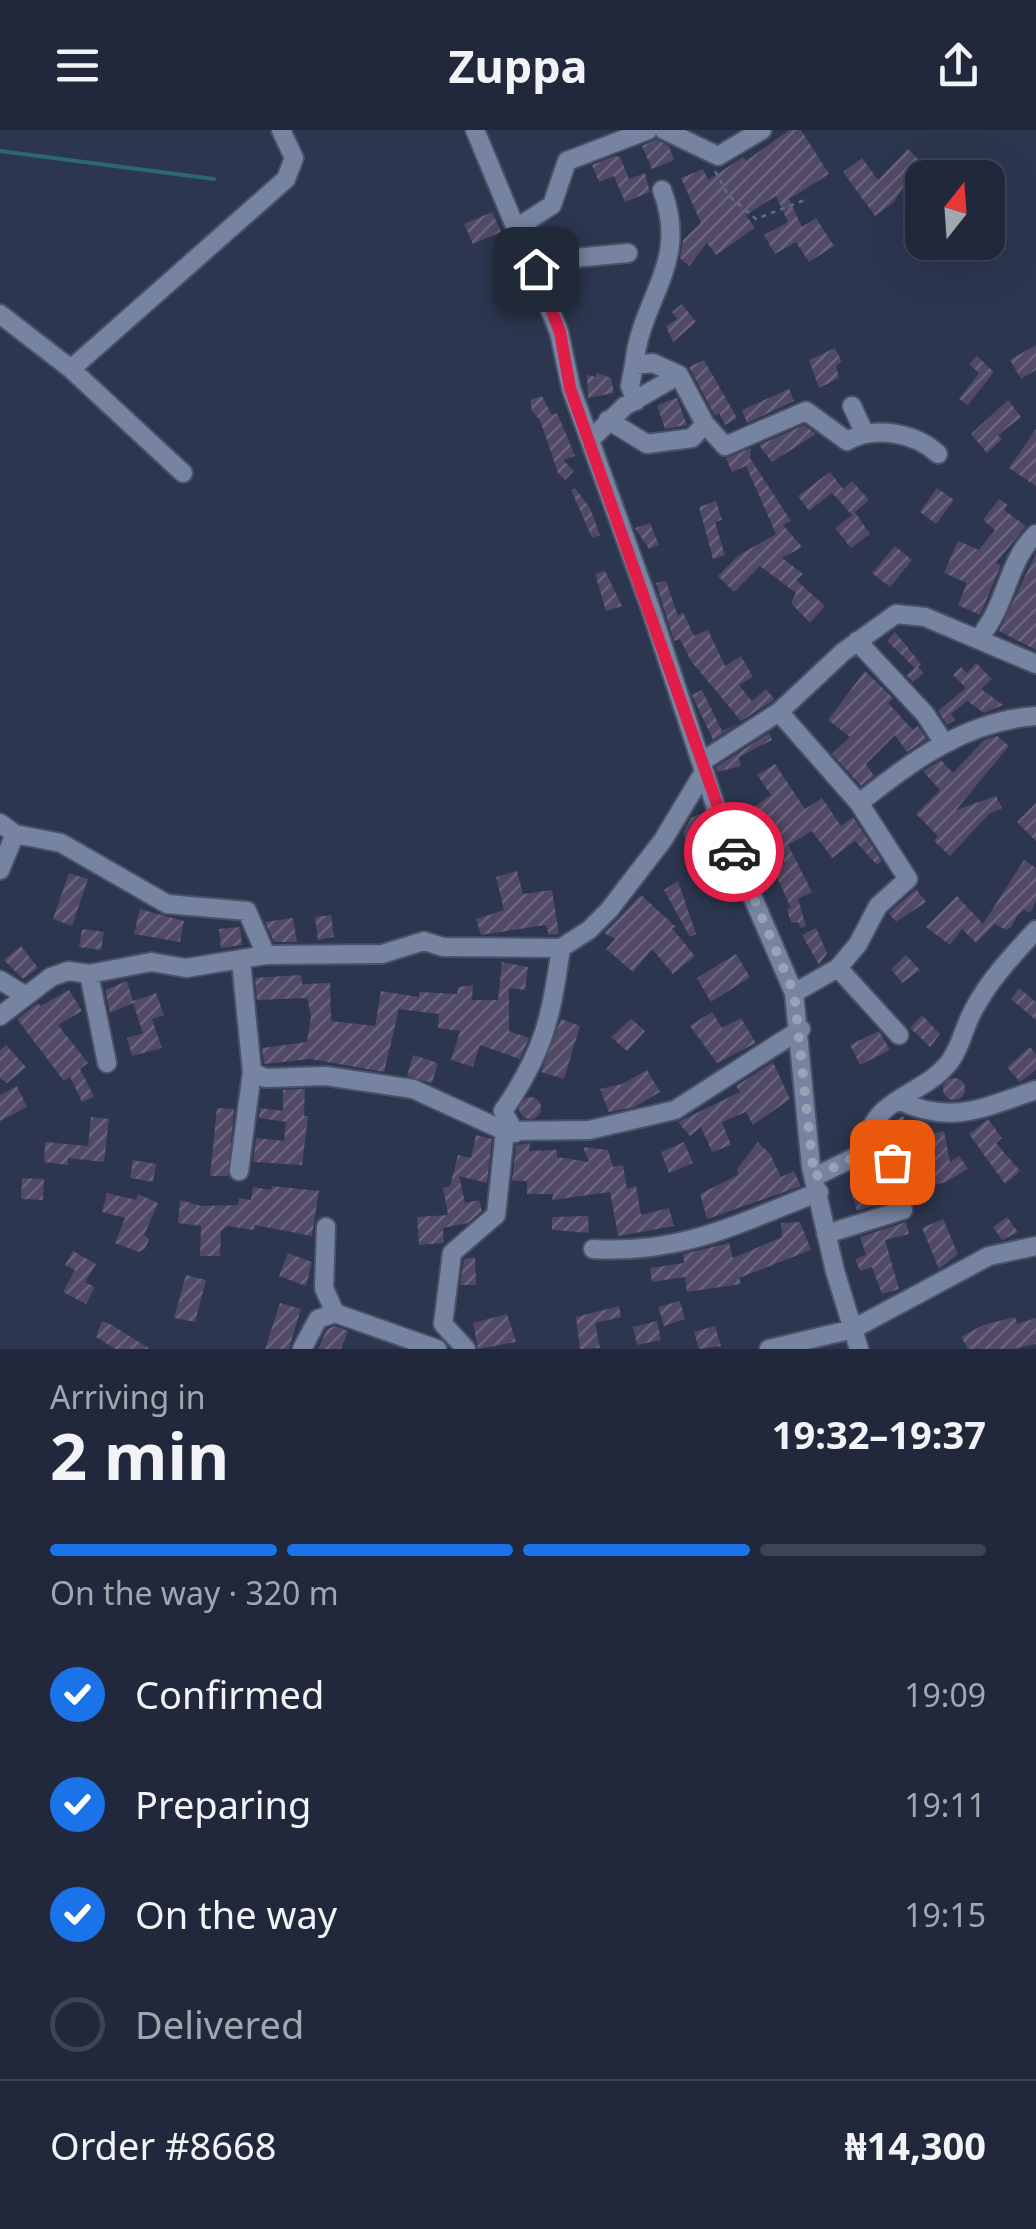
<!DOCTYPE html>
<meta charset="utf-8">
<style>
:root{--surface:#21283b;--page:#293042;--text:#f1f3f6;--muted:#a2a6af;--line:#3e4455;--accent:#1a73e8}
body{margin:0;font-family:"Noto Sans",sans-serif;background:var(--page);color:var(--text);height:100vh;display:flex;flex-direction:column;font-size:38px;white-space:nowrap}
*{box-sizing:border-box;margin:0}
p{font-size:32px;color:var(--muted)}
.icon{flex:none;width:55px;height:55px;fill:none;stroke:currentColor;stroke-width:2;stroke-linecap:round;stroke-linejoin:round}
.map{position:relative;height:1219px;overflow:hidden}
.drawer{display:flex;flex-direction:column;background:var(--surface);flex:1}
.drawer>*{flex:none}
.needle{width:65px;rotate:17deg}
.buttons{position:absolute;left:905px;top:30px;display:grid;gap:20px}
.buttons a{display:grid;place-items:center;width:100px;height:100px;border-radius:20px;background:var(--surface);box-shadow:0 10px 40px #0002,0 0 0 2px var(--line);font-size:50px}
.pin{position:absolute;display:grid;place-items:center;width:85px;height:85px;color:#fff;margin:-42px;border-radius:20px;box-shadow:0 5px 15px #0006}
.courier{position:absolute;display:grid;place-items:center;width:100px;height:100px;margin:-50px;border:8px solid #e11d48;border-radius:50%;background:#fff;color:#222;box-shadow:0 2px 12px #0007}
.overview em{font-style:normal;font-weight:700}
.overview div{display:flex;flex-direction:column-reverse}
.overview{display:flex;align-items:center;justify-content:space-between;height:170px;padding:0 50px}
h1{font-size:65px;font-weight:700;line-height:75px}
.bar{display:grid;grid-template-columns:repeat(4,1fr);gap:15px 10px;align-content:center;height:120px;padding:0 50px}
.bar i{height:12px;border-radius:8px;background:var(--line)}
.bar .active{background:var(--accent)}
.bar p{grid-column:span 4}
.line{display:flex;align-items:center;gap:25px;padding:0 50px;border-top:2px solid var(--line)}
.line div{flex:1}
ol{padding:0 50px;list-style:none}
li{display:flex;align-items:center;gap:30px;height:110px}
li p{margin-inline-start:auto}
li .icon{padding:10px;border-radius:50%;background:var(--accent);color:#fff;stroke-width:4}
li:last-child{color:var(--muted)}
li i{width:55px;height:55px;border:5px solid var(--line);border-radius:50%}
header{display:flex;justify-content:space-between;align-items:center;height:130px;padding:0 50px;background:var(--surface);font-size:45px;font-weight:700}
.map>svg:first-child{display:block}
</style>
<header><svg class="icon" aria-label="menu" viewBox="0 0 24 24"><path d="M4 6h16M4 12h16M4 18h16"/></svg>Zuppa<svg class="icon" aria-label="share" viewBox="0 0 24 24"><path d="M12 15V3M7 8l5-5 5 5M5 13v7h14v-7"/></svg></header>
<div class="map">
<svg width="1036" height="1219" viewBox="0 0 1036 1219">
<defs>
<pattern id="building-hatch" width="6" height="6" patternUnits="userSpaceOnUse" patternTransform="scale(2.5)"><rect width="6" height="6" fill="#514965"/><path d="M-1 1l2-2M0 6l6-6M5 7l2-2" fill="none" stroke="#69637b"/></pattern>
</defs>
<rect width="100%" height="100%" fill="#2c364f"/>
<g fill="none" stroke-linecap="round" stroke-linejoin="round">
<path stroke="#2a696f" stroke-width="4" d="M0,21L214,49"/>
</g>
<path fill="url(#building-hatch)" d="M789,0H801L829,44L789,69L802,97L816,88L834,116L809,132L796,112L775,124L764,105L788,92L776,66L746,85L755,98L716,125L707,113L689,136L680,128L683,110L701,93L681,48L703,39L708,50L743,27L746,31Z
M656,9L669,16L674,30L652,39L642,16Z
M908,19L924,35L913,42L893,73L875,86L843,42L862,28L878,50Z
M614,26L620,27L629,49L645,43L650,62L625,72L614,46L599,52L592,35Z
M492,82L501,102L473,114L464,94Z
M682,174L696,192L673,212L666,196L677,189L672,182Z
M1036,215V240L1021,249L1010,230Z
M835,218L842,232L836,235L839,248L819,258L809,230Z
M977,226L994,242L968,275L959,269L979,243L969,234Z
M704,230L737,288L725,295L719,283L715,286L689,237Z
M597,243L611,248L614,263L588,268L587,245L596,247Z
M789,259L794,271L747,293L742,280Z
M542,266L552,285L557,283L575,326L563,330L574,341L565,350L558,343L540,290L532,281L530,270Z
M677,268L687,295L665,299L657,275Z
M1008,270L1021,287L998,305L1002,309L987,323L971,304Z
M804,295L816,304L772,332L759,315Z
M1036,299V356L1009,338Z
M751,318L750,328L791,391L783,395L802,417L782,428L803,444L796,450L825,476L810,493L791,473L796,463L760,436L734,462L718,446L739,425L776,404L746,336L732,342L726,328Z
M830,342L843,359L852,351L869,370L855,382L870,404L851,418L835,398L852,385L832,363L809,381L798,366Z
M575,358L590,378L600,405L592,408L571,360Z
M937,358L954,370L936,394L920,382Z
M999,369L1008,375L1004,380L1026,396L996,433L1001,435L980,485L958,475L967,453L944,443L958,411L979,420L995,400L983,390Z
M716,371L722,390L715,392L725,425L713,429L699,377Z
M650,393L659,415L649,419L635,398Z
M895,416L912,430L890,457L872,443Z
M1036,423V520L999,501Z
M605,441L622,476L606,481L595,444Z
M666,451L678,486L683,482L694,506L708,500L725,536L741,526L753,547L739,555L752,571L766,559L774,569L771,572L741,591L691,531L680,509L674,511L656,453Z
M895,502L921,534L918,537L924,543L913,552L906,545L915,538L887,511Z
M976,533L992,549L981,559L1003,575L984,583L967,571L951,584L955,590L947,595L938,581L966,558L953,545L961,537L967,543Z
M865,541L893,568L888,573L913,600L918,596L927,609L907,622L895,605L866,634L874,646L861,656L832,624L850,607L828,590Z
M702,560L722,601L739,593L713,610L692,565Z
M769,603L772,610L739,627L741,636L717,642L716,637Z
M997,606L1009,616L956,680L996,666L1002,678L989,684L950,726L934,711L938,706L916,684L940,660L923,641L941,630L953,643L984,610Z
M775,634L805,679L822,668L841,696L853,687L882,731L877,735L855,711L832,728L812,701L788,715L812,762L798,769L806,796L801,798L798,792L791,793L787,779L791,778L773,738L785,733L770,709L776,705L754,677L771,665L757,645Z
M1036,673V711L1017,692Z
M700,684L711,711L689,719L683,702L691,688Z
M1024,730L1036,738V771L1030,783L1024,780L1018,785L1011,797L1006,800L995,794L976,813L962,799L950,815L926,797L957,766L983,794Z
M517,741L523,764L552,760L559,804L549,805L546,795L481,805L476,789L504,780L496,747Z
M69,743L88,749L72,796L53,789Z
M678,751L696,804L690,807L664,760Z
M916,759L926,772L896,792L889,783Z
M641,765L676,797L672,798L695,826L673,844L652,819L633,842L606,819L615,809L604,803Z
M140,779L184,791L180,812L134,804Z
M331,785L334,807L318,810L315,787Z
M293,788L297,812H274L265,792Z
M240,797L242,815L221,818L219,799Z
M816,798L827,823L819,835L802,805Z
M82,799L104,802L101,820L79,817Z
M21,816L38,838L23,849L4,830Z
M736,824L750,847L711,872L697,848Z
M906,825L920,840L902,853L891,839Z
M502,832L528,837L525,860L509,858V901L529,908L520,929L480,915L473,937L451,930L460,901L438,898L439,884L399,879L384,942L311,929L264,934L262,918L307,912L311,886L307,868L257,870L255,848L301,845L302,854L330,853L331,891L375,896L381,861L419,867V862L457,864L458,857L473,855L472,870H498Z
M127,851L133,871L156,863L164,885L152,889L162,918L132,926L127,908L143,903L133,873L110,883L105,860Z
M1019,858L1036,872V890L1011,869Z
M69,860L82,881L58,895L88,933L80,939L94,967L82,972L70,947L64,951L17,889L38,873L40,876Z
M712,882L722,898L741,888L756,913L717,933L690,896Z
M922,885L940,904L930,917L910,898Z
M561,889L580,896L564,949L541,942Z
M631,889L645,901L627,921L611,907Z
M879,901L890,920L860,935L850,915Z
M6,915L26,937L7,953L0,948V920Z
M1030,917L1036,924V940L1020,952L1007,937Z
M413,925L438,933L432,953L407,946Z
M773,932L790,969L753,995L746,982L722,992L731,1015L712,1022L701,997L690,1006L678,992L740,962L736,956Z
M647,940L660,962L635,977L609,982L600,959L622,954Z
M943 959a11 11 0 1 1 22 0a11 11 0 1 1-22 0Z
M17,956L27,977L0,991V965Z
M305,959L304,986H308L302,1035L253,1032L256,1008L284,1011L286,992L259,988L260,978L283,981V960Z
M519 978a11 11 0 1 1 22 0a11 11 0 1 1-22 0Z
M217,978L234,979L228,1046H210Z
M903,986L910,1006L902,1009L908,1033L928,1026L924,1005L944,1001L950,1032L959,1026L968,1039L946,1052L914,1060L913,1069L897,1015L887,997Z
M91,987L109,989L104,1032L68,1028V1035L44,1032L45,1012L88,1016Z
M988,989L1002,1008L996,1013L1020,1041L1005,1054L969,1004Z
M476,1005L492,1009L487,1053L459,1046L465,1073L479,1070L482,1081L468,1093L443,1098L444,1113L419,1115L417,1087L448,1085L443,1058L450,1056L458,1025L471,1028Z
M684,1012L693,1033L669,1043L661,1022Z
M758,1012L770,1024L781,1047L794,1041L801,1056L707,1089L700,1064L738,1045L737,1039Z
M530,1013L529,1021L557,1020V1027L589,1032L583,1017L608,1020L613,1037L623,1035L627,1059L636,1056L641,1085L669,1078L674,1096L618,1106L610,1062L552,1070L553,1064H527V1051H512L516,1015Z
M133,1030L156,1034L153,1052L130,1048Z
M876,1031L882,1073L857,1081L850,1058L861,1054L857,1040Z
M22,1048L44,1049L43,1070L21,1069Z
M272,1056L319,1061L312,1106L255,1095L254,1100L227,1096L221,1101L220,1126H200L201,1096L178,1093L180,1070L201,1076L238,1075L239,1068L251,1070L253,1057L271,1060Z
M107,1063L136,1070L138,1064L158,1073L144,1105L149,1109L145,1119L139,1122L115,1113L125,1088L102,1082Z
M588,1086L589,1103L552,1100V1087Z
M1007,1087L1018,1102L1002,1110L993,1097Z
M943,1089L958,1124L939,1139L922,1098Z
M800,1092L811,1120L739,1148L741,1154L687,1162L685,1147L652,1152L650,1138L684,1133L683,1124L729,1113L733,1128L782,1107L781,1093Z
M906,1092L909,1104L885,1110L899,1159L882,1164L872,1137L860,1141L855,1129L866,1125L860,1107Z
M73,1121L96,1134L85,1152L95,1157L86,1174L63,1162L75,1140L65,1135Z
M288,1123L312,1132L306,1156L279,1146Z
M475,1127L476,1155H460L464,1129Z
M186,1145L206,1150L195,1192L174,1188Z
M680,1171L685,1189L664,1196L658,1177Z
M280,1173L301,1179L292,1208L289,1219H265Z
M619,1176L621,1187L595,1193L600,1218L580,1219L576,1187Z
M507,1184L516,1212L478,1219L473,1193Z
M1015,1187L1017,1194L1036,1188V1214L1014,1219H968L961,1207L983,1195Z
M102,1191L112,1195L150,1219H115L96,1207Z
M657,1191L661,1210L637,1215L633,1197Z
M335,1196L348,1201L341,1219H318L327,1199Z
M715,1196L721,1216L699,1219L694,1202Z"/>
<g fill="none" stroke-linecap="round" stroke-linejoin="round">
<g stroke="#4a5268" stroke-width="22">
<path id="minor" d="M475,0L559,202L571,258L651,480L722,696L794,863L811,1037L835,1141L859,1219
M664,0L718,26L762,0
M662,60C690,133 641,167 634,235L653,233L679,245L705,294L725,316L806,281L847,311C874,295 916,303 938,324
M518,97L552,75L567,31L648,0
M528,121L543,131L628,123
M0,184L71,239L183,343
M634,235L630,256L636,271
M71,239L286,49L294,28L281,0
M852,276L864,302
M608,290L647,314L692,308L705,294
M591,309L625,276L679,245
M979,508C1008,473 1007,431 1036,404
M857,511L925,584L944,613
M779,582L859,673L908,749L878,776L858,814L838,838L794,863
M701,632L779,582L843,522L896,484L925,487L1036,534
M859,673C914,630 965,591 1036,586
M0,693L15,704L61,713L167,774L247,781L266,825
M0,740L15,704
M241,831L252,942L265,948L326,946L413,959L505,1001
M838,838L899,905
M89,844L107,933
M0,850L26,866
M0,886L51,847L68,841L89,844L151,832L186,838L266,825L382,824L424,811L443,817L561,818L589,800L609,780L663,710L704,642
M898,970C951,996 985,977 1036,960
M515,1003L503,981C544,922 551,888 561,818
M874,1018L868,1014C870,970 922,965 947,935C960,921 964,896 974,879C990,849 1013,825 1036,800
M239,1041L252,942
M814,1047L874,1018H885L903,1080L826,1104
M326,1097L324,1158L335,1183L437,1219
M593,1119C682,1124 737,1094 819,1062
M302,1219L318,1189L335,1183
M466,1219L443,1194L452,1123L496,1085L505,1001L589,1000L675,980L801,899
M769,1219L853,1199L989,1126L1036,1116"/>
</g>
<path stroke="#626b81" stroke-width="2.5" stroke-dasharray="5 5" stroke-linecap="butt" d="M715,41L728,65L756,89L807,69"/>
<use href="#minor" stroke="#7784a1" stroke-width="18"/>
</g>
<g fill="none" stroke-linecap="round" stroke-linejoin="round">
<path stroke="#9aa2b5" stroke-width="10" stroke-dasharray="0 18" d="M734,722L794,863L814,1047L874,1018H884L892,1032"/>
<path stroke="#e11d48" stroke-width="12" d="M536,139L560,202L570,258L734,722"/>
</g>
</svg>
<div class="buttons">
<a><svg class="needle" viewBox="-14 -14 28 28"><path d="M0-13l5 13h-10z" fill="#e53935"/><path d="M0 13l5-13h-10z" fill="#a2a6af"/></svg></a>
</div>
<div class="pin" style="left:892px;top:1032px;background:#ea580c"><svg class="icon" aria-label="bag" viewBox="0 0 24 24"><path d="M5 8h14l-1 12H6zM9 8a3 3 0 0 1 6 0"/></svg></div>
<div class="pin" style="left:536px;top:139px;background:#1f2937"><svg class="icon" aria-label="home" viewBox="0 0 24 24"><path d="M3 11l9-7 9 7M6 9v11h12V9"/></svg></div>
<div class="courier" style="left:734px;top:722px"><svg class="icon" aria-label="car" viewBox="0 0 24 24"><path d="M5 17H2v-5l4-1 3-4h7l3 4 3 1v5h-3M9 17h6M6 11h13"/><circle cx="7" cy="17" r="2"/><circle cx="17" cy="17" r="2"/></svg></div>
</div>
<section class="drawer">
<div class="overview"><div><h1>2 min</h1><p>Arriving in</p></div><em>19:32–19:37</em></div>
<div class="bar"><i class="active"></i><i class="active"></i><i class="active"></i><i></i><p>On the way · 320 m</p></div>
<ol>
<li><svg class="icon" aria-label="check" viewBox="0 0 24 24"><path d="M5 12l5 5 9-10"/></svg>Confirmed<p>19:09</p></li>
<li><svg class="icon" aria-label="check" viewBox="0 0 24 24"><path d="M5 12l5 5 9-10"/></svg>Preparing<p>19:11</p></li>
<li><svg class="icon" aria-label="check" viewBox="0 0 24 24"><path d="M5 12l5 5 9-10"/></svg>On the way<p>19:15</p></li>
<li><i></i>Delivered</li>
</ol>
<div class="line" style="height:130px"><div>Order #8668</div><b>₦14,300</b></div>
</section>
